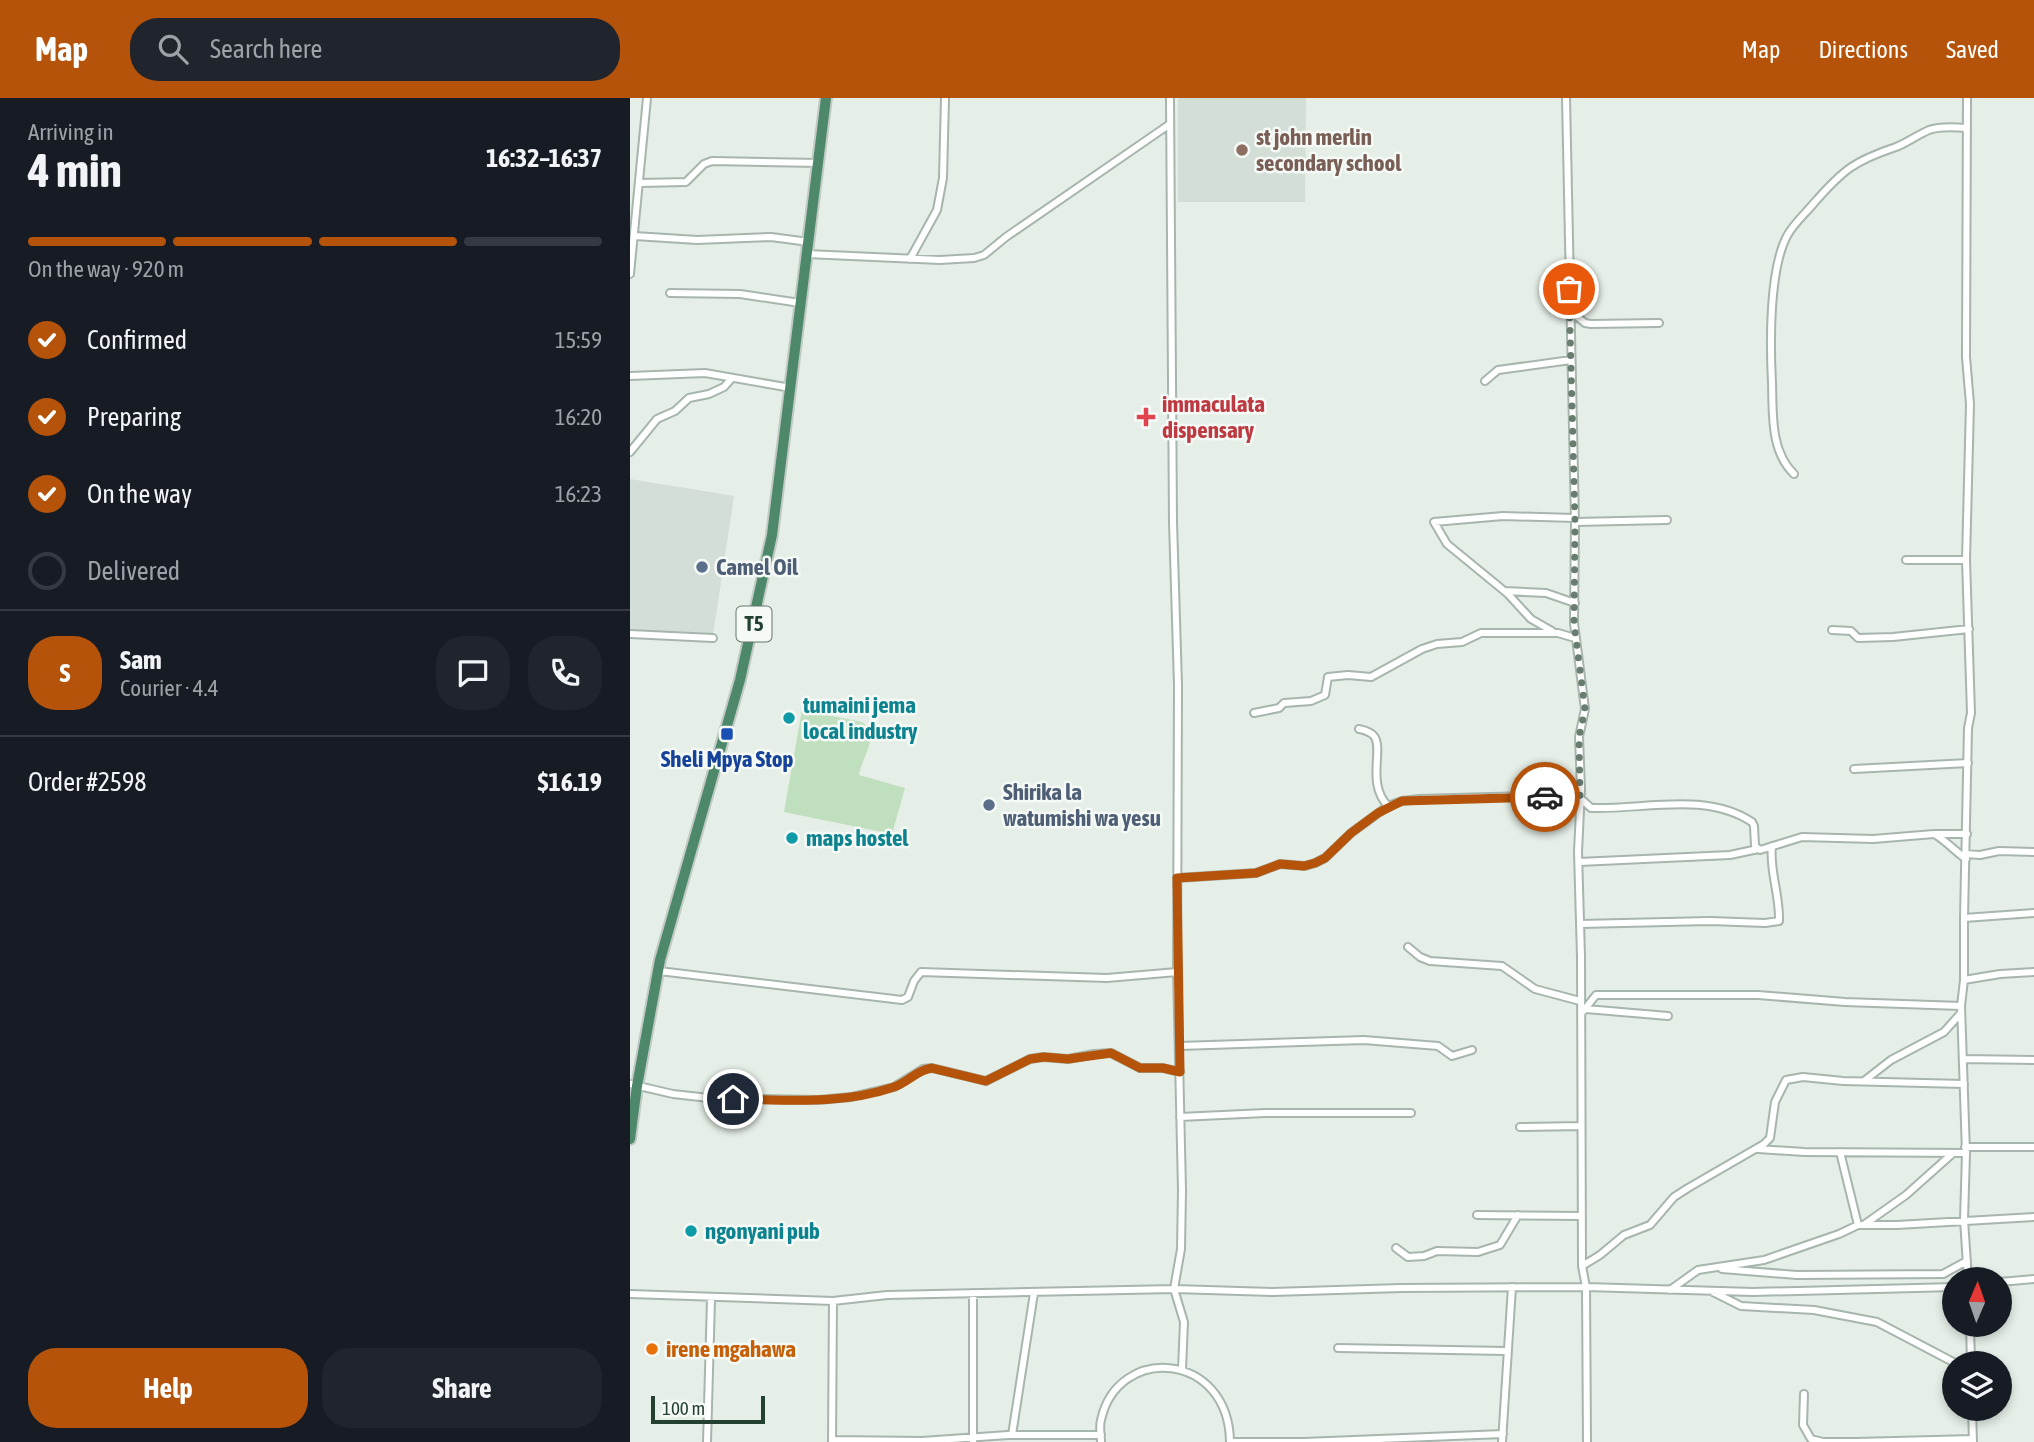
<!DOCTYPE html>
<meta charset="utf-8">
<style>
:root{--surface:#171b24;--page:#20242c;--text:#f1f3f6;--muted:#9ea1a6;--line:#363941;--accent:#b45309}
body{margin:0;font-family:"Asap Condensed",sans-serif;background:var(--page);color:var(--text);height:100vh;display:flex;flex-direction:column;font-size:26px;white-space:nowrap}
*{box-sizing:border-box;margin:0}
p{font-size:23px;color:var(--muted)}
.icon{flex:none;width:38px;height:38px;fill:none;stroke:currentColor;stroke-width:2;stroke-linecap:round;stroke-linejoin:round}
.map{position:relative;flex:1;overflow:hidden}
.details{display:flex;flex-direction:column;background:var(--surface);width:630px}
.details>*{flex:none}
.needle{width:46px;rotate:2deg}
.controls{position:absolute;left:1312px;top:1169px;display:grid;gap:14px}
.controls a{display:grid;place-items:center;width:70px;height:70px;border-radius:50%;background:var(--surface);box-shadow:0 4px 10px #0003;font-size:35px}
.scale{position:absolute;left:21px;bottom:18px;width:114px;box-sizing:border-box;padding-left:7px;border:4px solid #244030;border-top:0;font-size:19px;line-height:24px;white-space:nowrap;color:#244030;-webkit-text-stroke:5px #f6faf7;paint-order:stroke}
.pin{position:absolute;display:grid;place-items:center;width:60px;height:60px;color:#fff;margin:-30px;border:4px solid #fff;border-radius:50%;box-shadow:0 2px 7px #0007}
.courier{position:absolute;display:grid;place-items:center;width:70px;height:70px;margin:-35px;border:5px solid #b45309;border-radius:50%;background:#fff;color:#222;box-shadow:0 2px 9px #0007}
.summary em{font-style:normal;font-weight:700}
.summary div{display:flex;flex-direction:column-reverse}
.summary{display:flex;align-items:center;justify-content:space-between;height:119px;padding:0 28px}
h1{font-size:46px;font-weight:700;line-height:52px}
.bar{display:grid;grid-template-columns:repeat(4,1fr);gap:10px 7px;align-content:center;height:84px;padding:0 28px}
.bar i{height:9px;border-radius:5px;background:var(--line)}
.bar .current{background:var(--accent)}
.bar p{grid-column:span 4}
.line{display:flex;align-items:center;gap:18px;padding:0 28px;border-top:2px solid var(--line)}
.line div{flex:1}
.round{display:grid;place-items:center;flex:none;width:74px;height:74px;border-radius:28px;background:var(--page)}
ol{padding:0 28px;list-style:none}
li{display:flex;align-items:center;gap:21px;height:77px}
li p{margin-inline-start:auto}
li .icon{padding:7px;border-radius:50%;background:var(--accent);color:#fff;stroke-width:4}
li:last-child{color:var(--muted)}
li i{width:38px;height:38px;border:4px solid var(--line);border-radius:50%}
.cta{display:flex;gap:14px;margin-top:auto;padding:14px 28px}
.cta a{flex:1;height:80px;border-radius:28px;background:var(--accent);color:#fff;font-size:28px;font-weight:700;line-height:80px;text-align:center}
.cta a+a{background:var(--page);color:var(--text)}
header{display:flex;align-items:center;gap:42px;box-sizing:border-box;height:98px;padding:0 35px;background:var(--accent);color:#fff}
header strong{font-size:33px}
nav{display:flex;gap:38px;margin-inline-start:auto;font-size:24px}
.search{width:490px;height:63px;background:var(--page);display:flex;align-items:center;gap:18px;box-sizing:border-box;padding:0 24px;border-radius:28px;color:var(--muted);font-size:26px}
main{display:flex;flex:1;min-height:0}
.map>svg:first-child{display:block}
</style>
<header>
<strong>Map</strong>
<div class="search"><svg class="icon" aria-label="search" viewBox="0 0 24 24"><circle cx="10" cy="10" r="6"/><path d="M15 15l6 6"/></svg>Search here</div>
<nav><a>Map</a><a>Directions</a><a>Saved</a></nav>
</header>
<main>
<section class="details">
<div class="summary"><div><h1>4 min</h1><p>Arriving in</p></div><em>16:32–16:37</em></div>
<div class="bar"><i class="current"></i><i class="current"></i><i class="current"></i><i></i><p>On the way · 920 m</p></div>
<ol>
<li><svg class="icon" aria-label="check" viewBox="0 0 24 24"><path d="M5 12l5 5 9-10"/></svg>Confirmed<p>15:59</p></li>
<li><svg class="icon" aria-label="check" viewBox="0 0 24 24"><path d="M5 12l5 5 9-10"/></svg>Preparing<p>16:20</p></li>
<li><svg class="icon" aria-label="check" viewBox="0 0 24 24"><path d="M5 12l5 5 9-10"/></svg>On the way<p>16:23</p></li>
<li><i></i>Delivered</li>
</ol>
<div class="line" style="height:126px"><b class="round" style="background:var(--accent);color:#fff">S</b><div><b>Sam</b><p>Courier · 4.4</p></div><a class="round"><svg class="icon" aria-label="chat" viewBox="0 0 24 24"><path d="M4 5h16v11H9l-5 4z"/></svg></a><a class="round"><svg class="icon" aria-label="phone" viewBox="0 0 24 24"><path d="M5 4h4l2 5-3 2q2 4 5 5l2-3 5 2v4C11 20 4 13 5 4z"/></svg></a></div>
<div class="line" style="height:91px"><div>Order #2598</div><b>$16.19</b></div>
<div class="cta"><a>Help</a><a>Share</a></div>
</section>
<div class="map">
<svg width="1404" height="1344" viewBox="0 0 1404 1344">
<rect width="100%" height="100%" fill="#e5eee7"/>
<path fill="#d3ded6" d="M548,0H676L675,104H548Z
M0,381L104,398L83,537L0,532Z"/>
<path fill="#bfdfbe" d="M172,612L232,624C251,638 232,658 229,677L275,690L262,736L154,714Z"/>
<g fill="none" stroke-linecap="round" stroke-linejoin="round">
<g stroke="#a7b6ac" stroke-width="10">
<path id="minor" d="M540,0L543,424L548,587L547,874L552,1092L551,1151L544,1191L554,1224L552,1271
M936,0L945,424L944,525L955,611L949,639L951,691L948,754L951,859L952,1168L956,1189L957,1344
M1337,0L1336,259L1340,306L1336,462L1341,615L1338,630L1334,820V882L1331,908L1336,1055L1334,1122L1338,1181
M10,85L56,84L74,66L82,63L188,65
M5,138L67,142L141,139L179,144
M177,156L310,162L344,160L354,157L376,139L540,26
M280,161L307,112L313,80L315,0
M0,176L17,0
M40,195L110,196L170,205
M940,213L955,225L961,226L1029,225
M0,278L75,275L161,290
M855,283L868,272L941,262
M0,354L27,321L45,313L59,300L79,296L94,289L102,280
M1164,376C1140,353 1143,315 1142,285C1140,246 1139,172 1157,138C1164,125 1175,116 1184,105C1213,72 1224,63 1266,49C1277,45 1287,37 1299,32C1310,28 1324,29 1336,30
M945,424L1037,422
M1276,462H1336
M875,493L916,495L945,505
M1202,532L1221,533L1228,540L1263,539L1339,531
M922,533L901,521L878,496L817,446L804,424L873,418L945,420
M0,536L83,540
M624,615L649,610L654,605L681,603L695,597L698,579L718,577L741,579L792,551L807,546L832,544L851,535H928L945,540
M729,631C734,632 740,633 744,638C754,651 736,686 758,708
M1224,671L1338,665
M1306,737C1317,744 1325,753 1336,761
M1336,756L1350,757L1369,753L1404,754
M949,764L1100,757L1128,751
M547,780L626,775L650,766L675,768L685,765L695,760L721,735L758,708L772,703L789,701L900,698L950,700L961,710C1013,712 1075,693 1122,724L1124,728L1125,748L1130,752L1172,739L1243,741L1304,736H1337
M1334,820L1404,815
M950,826L1080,823L1135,825L1149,823C1150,797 1139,772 1142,748
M778,849L790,859L800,863L872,868L905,891L950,903
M29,873L272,902L278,899L284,883L291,874L477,880L547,874
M1334,882L1370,876L1404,874
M956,911L1038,918
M951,916L966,897H1128L1215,904L1331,908
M549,948L734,942L808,948L822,958L842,952
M1333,961L1404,962
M1234,983L1261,962L1314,934L1331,915
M0,986L43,996L79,1000L188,1002L221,999L264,989L293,971L302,970L356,983L400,961L413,959L438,961L464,956L481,955L510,970H533L550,974
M550,1019L635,1015H781
M890,1029L950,1028
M1335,1049H1404
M1128,1051L1174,1054L1336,1055
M847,1117L951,1118
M1235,1126L1276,1097L1322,1056
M1228,1127H1267L1404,1119
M766,1150L778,1159L794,1158L807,1153L848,1154L870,1147L888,1117
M952,1168L970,1157L994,1137L1020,1127L1044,1099L1058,1090L1134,1046L1140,1040L1145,1004L1156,982L1173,979L1213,983L1334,986
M1092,1171L1167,1177L1313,1176L1337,1163
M1370,1184L1404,1181
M1040,1192L1068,1172L1134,1162L1209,1136L1228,1127L1210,1054
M1083,1194L1111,1208L1184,1212L1247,1224L1325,1265
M343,1195V1344
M0,1196L203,1203L257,1197L544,1191L643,1194L771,1190L956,1189L1123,1194L1325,1189
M1340,1227L1341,1265
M708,1250L876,1253
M1174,1296L1173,1327L1181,1341L1193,1344H1226L1343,1341
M1342,1311L1343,1344
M382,1337L404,1195
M202,1342L292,1343L378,1337H471
M77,1344L81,1201
M202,1344L203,1203
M471,1344C471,1337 469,1329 471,1322C488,1245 599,1254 600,1344H674L873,1336
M872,1344L882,1189"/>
</g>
<g stroke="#c2cac5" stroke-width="14">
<path id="trunk" d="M0,1041L7,988L30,862L110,582L142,437L196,0"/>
</g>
<use href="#minor" stroke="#fff" stroke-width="6"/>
<use href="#trunk" stroke="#4c8869" stroke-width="10"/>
</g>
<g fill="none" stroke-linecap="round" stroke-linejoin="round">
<path stroke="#687d70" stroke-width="7" stroke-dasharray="0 12.6" d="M915,699L950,700L949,639L955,611L944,525L945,424L939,191"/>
<path stroke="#b45309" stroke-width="9" d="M103,1001C157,1002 212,1007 264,989C278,984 287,972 302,970L356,983L400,961L414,959L438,961L481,955L510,970H533L550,974L547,780L626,775L650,766L674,768L685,765L695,760L721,735L748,715L772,703L915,699"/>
</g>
<circle fill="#8d6e63" stroke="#f6faf7" stroke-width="2.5" cx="612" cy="52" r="7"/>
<path fill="#e0444e" stroke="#f6faf7" stroke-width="2.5" d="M512.5 308.5h7v7h7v7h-7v7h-7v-7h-7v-7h7z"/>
<g fill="#5c6f8a" stroke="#f6faf7" stroke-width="2.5">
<circle cx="72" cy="469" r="7"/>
<circle cx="359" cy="707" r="7"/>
</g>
<g fill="#0f9aa8" stroke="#f6faf7" stroke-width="2.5">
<circle cx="159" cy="620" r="7"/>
<circle cx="162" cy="740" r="7"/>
<circle cx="61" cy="1133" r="7"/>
</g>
<rect fill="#1a4fb4" stroke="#f6faf7" stroke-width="2.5" x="90" y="629" width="14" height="14" rx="3.5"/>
<circle fill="#e8710a" stroke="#f6faf7" stroke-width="2.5" cx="22" cy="1251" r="7"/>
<g text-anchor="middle" stroke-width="5" stroke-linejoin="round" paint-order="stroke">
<rect fill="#f6faf7" stroke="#63786c" stroke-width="2" x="106.5" y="508.5" width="35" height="35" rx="5"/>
<g font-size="21" font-weight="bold" fill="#244030">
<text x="124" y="533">T5</text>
</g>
<g font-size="23" font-weight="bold" fill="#785e54" stroke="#f6faf7" text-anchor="start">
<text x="626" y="47">st john merlin<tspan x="626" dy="26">secondary school</tspan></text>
</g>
<g font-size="23" font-weight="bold" fill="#be3a42" stroke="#f6faf7" text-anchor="start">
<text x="532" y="314">immaculata<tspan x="532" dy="26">dispensary</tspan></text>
</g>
<g font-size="23" font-weight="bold" fill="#4e5e75" stroke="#f6faf7" text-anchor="start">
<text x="86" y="477">Camel Oil</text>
<text x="373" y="702">Shirika la<tspan x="373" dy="26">watumishi wa yesu</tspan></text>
</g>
<g font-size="23" font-weight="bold" fill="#0d838f" stroke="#f6faf7" text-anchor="start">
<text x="173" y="615">tumaini jema<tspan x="173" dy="26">local industry</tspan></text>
<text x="176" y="748">maps hostel</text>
<text x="75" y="1141">ngonyani pub</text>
</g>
<g font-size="23" font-weight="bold" fill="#164399" stroke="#f6faf7">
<text x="97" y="669">Sheli Mpya Stop</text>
</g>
<g font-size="23" font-weight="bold" fill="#c56008" stroke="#f6faf7" text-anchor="start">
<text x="36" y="1259">irene mgahawa</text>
</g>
</g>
</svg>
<div class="controls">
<a><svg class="needle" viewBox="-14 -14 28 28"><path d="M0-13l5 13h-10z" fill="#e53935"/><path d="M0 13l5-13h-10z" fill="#9ea1a6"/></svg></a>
<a><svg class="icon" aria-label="layers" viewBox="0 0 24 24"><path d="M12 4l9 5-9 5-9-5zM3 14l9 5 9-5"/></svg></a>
</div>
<div class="scale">100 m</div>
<div class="pin" style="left:939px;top:191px;background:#ea580c"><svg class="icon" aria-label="bag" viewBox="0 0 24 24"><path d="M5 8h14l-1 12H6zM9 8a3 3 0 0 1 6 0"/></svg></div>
<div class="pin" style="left:103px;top:1001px;background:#1f2937"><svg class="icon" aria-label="home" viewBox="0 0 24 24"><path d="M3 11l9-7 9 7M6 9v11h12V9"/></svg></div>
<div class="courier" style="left:915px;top:699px"><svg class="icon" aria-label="car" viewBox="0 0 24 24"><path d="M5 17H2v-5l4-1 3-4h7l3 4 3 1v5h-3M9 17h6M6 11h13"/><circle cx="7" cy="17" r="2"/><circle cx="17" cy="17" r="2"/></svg></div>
</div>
</main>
